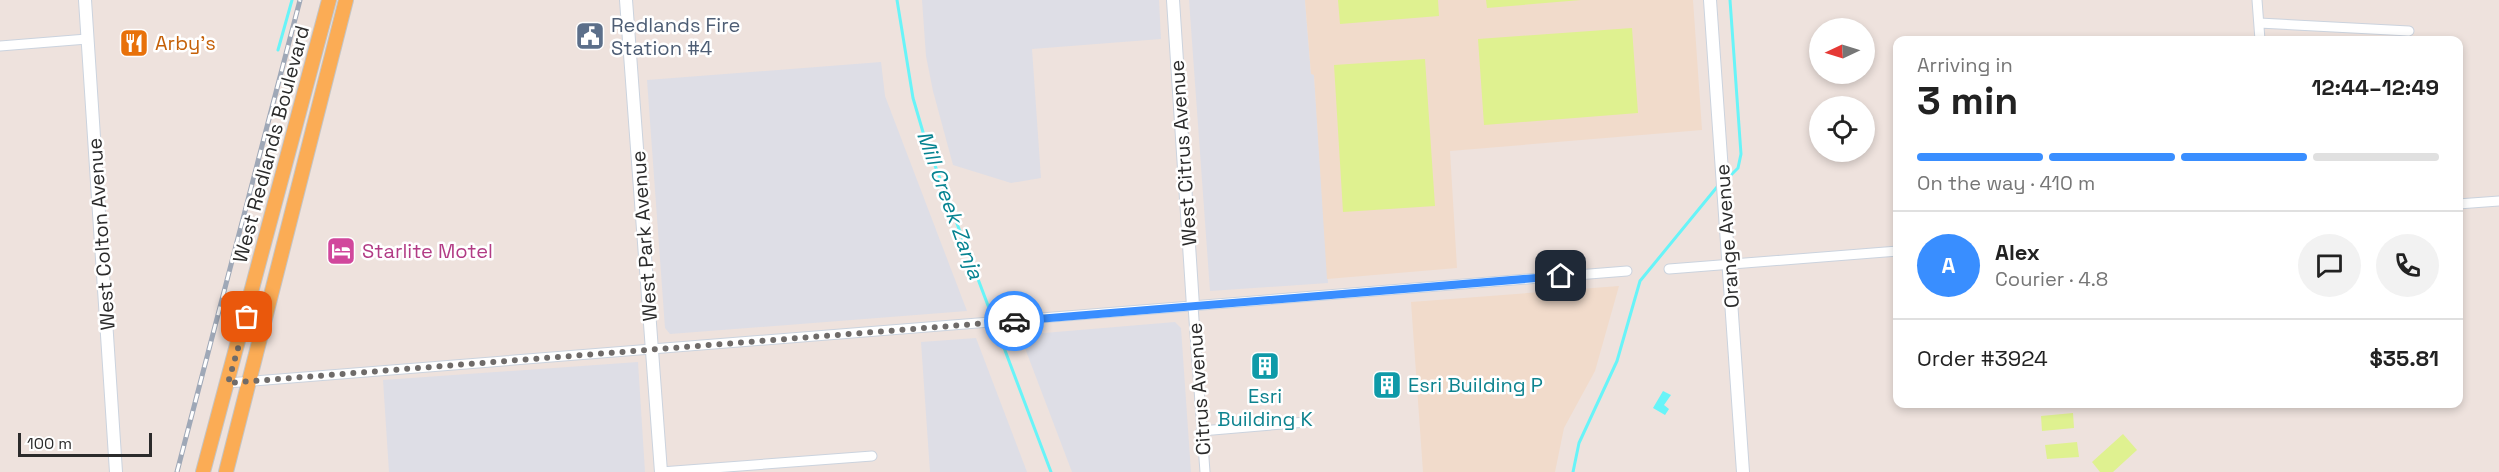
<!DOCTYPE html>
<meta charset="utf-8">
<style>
:root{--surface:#fff;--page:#f2f2f2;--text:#222;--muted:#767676;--line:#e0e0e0;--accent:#398eff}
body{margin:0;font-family:"Space Grotesk",sans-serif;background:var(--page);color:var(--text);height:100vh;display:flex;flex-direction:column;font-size:22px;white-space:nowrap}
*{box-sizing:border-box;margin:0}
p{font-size:20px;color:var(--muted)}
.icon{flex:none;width:33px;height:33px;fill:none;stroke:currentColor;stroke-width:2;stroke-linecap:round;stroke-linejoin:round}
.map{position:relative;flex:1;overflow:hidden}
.sheet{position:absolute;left:1893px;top:36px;width:570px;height:372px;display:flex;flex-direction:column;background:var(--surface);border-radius:12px;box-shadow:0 3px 9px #0003}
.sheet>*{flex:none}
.needle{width:39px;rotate:266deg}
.controls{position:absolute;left:1809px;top:18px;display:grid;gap:12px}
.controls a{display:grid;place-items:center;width:66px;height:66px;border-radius:50%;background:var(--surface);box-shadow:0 3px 9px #0003;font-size:30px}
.scale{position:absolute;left:18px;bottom:15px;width:134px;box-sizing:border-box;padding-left:6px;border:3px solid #2b2b2b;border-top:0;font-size:16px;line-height:21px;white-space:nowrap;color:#2b2b2b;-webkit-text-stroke:4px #fff;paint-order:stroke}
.pin{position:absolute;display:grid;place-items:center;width:51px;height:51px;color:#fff;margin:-26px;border-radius:12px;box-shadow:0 3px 9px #0006}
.courier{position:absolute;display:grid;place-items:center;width:60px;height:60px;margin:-30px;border:4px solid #398eff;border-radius:50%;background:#fff;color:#222;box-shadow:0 2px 8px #0007}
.head em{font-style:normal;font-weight:800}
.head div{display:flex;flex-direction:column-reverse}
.head{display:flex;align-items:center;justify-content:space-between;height:102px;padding:0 24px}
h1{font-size:39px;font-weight:800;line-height:45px}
.bar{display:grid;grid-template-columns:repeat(4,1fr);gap:9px 6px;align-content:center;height:72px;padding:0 24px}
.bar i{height:8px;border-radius:4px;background:var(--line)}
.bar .current{background:var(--accent)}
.bar p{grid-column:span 4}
.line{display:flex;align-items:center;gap:15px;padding:0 24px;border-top:2px solid var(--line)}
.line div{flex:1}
.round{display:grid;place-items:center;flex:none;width:63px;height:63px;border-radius:32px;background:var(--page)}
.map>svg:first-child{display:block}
</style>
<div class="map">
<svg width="2499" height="472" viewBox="0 0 2499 472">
<rect width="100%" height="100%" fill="#eee2dd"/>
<path fill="#dedee6" d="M922,0H1159L1161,39L1032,49L1041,178L1011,183L953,165L933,91L926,56Z
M1189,0H1305L1311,74H1314L1328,283L1210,291Z
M881,62L885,96L967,311L670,334L665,328L647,80Z
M1175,322L1181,328L1191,472H1072L1020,335Z
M976,338L1027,472H930L921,342Z
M638,362L645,472H389L383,380Z"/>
<path fill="#f1dbcb" d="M1305,0H1693L1702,130L1450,151L1457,268L1327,279L1314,75L1311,74Z
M1619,286L1595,371L1564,428L1555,472H1423L1411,302Z"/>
<path fill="#dff190" d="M1338,0H1438L1439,16L1340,24Z
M1486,0H1581L1487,8Z
M1632,28L1638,113L1484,125L1478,39Z
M1425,59L1435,206L1343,212L1334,65Z
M2073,413L2074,428L2042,431L2041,416Z
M2123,434L2137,450L2113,472H2100L2092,462Z
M2077,442L2079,457L2047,459L2045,445Z"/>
<path fill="#68f4f8" d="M1663,391L1671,395L1664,405L1669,409L1665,415L1653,408Z"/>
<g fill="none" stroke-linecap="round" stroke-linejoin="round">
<path stroke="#68f4f8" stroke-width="3" d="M897,0L913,98L925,139L1051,472
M1730,0L1741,154L1738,168L1731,175
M278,50L292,0
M1573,472L1579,443L1617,361L1640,281L1717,187"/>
<g stroke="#cbd3de" stroke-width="11">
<path id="street" d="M2257,0L2260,40
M2259,23L2409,31
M0,46L87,39
M2458,204L2499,201
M1669,269L1898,251
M1193,306L1205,472
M228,383L1627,271
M1201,431L1306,422
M661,472L872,456"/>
</g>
<g stroke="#cbd3de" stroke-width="14">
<path id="secondary" d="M85,0L116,472
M626,0L661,472
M1173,0L1193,306
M1710,0L1743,472"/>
</g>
<g stroke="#c4c4c4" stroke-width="16">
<path id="primary" d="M203,472L329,0
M226,472L346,0"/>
</g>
<use href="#street" stroke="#fff" stroke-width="9"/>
<use href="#secondary" stroke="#fff" stroke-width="12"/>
<use href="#primary" stroke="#fbac55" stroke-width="14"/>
<g stroke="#9fa8b7" stroke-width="5">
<path id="rail" d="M177,472L300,0"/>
</g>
<use href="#rail" stroke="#fff" stroke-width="3" stroke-dasharray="9" stroke-linecap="butt"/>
</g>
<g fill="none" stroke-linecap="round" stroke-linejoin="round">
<path stroke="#6f6b69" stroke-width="6" stroke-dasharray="0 10.8" d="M247,317L228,383L1014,321"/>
<path stroke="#398eff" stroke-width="8" d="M1014,321L1561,276"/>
</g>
<defs>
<g id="civic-square" transform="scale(1.5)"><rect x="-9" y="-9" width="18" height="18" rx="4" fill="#5c6f8a" stroke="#fff"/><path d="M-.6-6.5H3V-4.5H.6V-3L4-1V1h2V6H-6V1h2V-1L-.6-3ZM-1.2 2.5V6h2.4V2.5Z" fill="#fff"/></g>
<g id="restaurant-square" transform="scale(1.5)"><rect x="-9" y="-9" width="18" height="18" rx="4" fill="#e8710a" stroke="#fff"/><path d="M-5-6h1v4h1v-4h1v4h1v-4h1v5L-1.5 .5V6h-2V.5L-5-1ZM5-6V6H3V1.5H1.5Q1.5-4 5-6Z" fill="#fff"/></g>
<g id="hotel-square" transform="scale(1.5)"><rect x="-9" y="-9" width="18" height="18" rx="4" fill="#d1479c" stroke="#fff"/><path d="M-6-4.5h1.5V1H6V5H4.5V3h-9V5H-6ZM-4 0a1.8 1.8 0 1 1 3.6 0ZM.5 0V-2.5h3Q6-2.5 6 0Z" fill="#fff"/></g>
<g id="building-square" transform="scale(1.5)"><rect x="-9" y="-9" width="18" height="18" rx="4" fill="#0f9aa8" stroke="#fff"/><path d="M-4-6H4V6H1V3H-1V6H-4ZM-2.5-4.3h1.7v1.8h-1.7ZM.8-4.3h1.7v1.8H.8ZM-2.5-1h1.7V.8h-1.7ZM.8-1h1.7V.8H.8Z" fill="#fff"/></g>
</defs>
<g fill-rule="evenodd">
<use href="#civic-square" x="590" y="36"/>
<use href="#restaurant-square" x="134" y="43"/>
<use href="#hotel-square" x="341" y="251"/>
<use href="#building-square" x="1265" y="366"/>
<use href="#building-square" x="1387" y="385"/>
</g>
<g text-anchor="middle" stroke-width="5" stroke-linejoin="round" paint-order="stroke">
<g font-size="20" fill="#4e5e75" stroke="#fff" text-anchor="start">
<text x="611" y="32">Redlands Fire<tspan x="611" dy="23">Station #4</tspan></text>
</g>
<g font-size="20" fill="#c56008" stroke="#fff" text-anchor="start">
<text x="155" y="50">Arby's</text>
</g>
<g font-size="20" fill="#2b2b2b" stroke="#fff">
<text transform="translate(271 144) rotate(-75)" y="7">West Redlands Boulevard</text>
<text transform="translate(1183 153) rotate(-94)" y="7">West Citrus Avenue</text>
<text transform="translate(101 234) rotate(-94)" y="7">West Colton Avenue</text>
<text transform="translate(644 236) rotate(-94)" y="7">West Park Avenue</text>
<text transform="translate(1727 236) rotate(-94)" y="7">Orange Avenue</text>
<text transform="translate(1199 389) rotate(-94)" y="7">Citrus Avenue</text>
</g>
<g font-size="20" fill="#b23c85" stroke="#fff" text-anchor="start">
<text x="362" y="258">Starlite Motel</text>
</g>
<g font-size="20" fill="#0d838f" stroke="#fff" text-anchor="start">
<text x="1408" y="392">Esri Building P</text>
<text x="1265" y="403" text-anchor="middle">Esri<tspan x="1265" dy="23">Building K</tspan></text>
</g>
<g font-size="21" font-style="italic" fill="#058391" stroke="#fff">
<text transform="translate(950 205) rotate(70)" y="7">Mill Creek Zanja</text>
</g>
</g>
</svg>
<div class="controls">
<a><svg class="needle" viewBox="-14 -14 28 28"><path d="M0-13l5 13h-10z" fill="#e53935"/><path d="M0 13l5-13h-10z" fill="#767676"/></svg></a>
<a><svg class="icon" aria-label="locate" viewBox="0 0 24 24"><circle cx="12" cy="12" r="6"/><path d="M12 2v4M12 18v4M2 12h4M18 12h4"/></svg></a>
</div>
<div class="scale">100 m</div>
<div class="pin" style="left:247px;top:317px;background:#ea580c"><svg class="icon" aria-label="bag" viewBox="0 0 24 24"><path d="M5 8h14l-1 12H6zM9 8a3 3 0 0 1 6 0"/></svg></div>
<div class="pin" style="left:1561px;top:276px;background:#1f2937"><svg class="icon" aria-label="home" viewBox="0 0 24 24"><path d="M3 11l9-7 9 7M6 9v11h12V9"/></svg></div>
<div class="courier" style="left:1014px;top:321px"><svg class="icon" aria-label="car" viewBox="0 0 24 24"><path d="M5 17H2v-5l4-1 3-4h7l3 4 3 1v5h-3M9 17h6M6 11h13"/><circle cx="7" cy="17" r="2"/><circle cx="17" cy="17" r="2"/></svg></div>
<section class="sheet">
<div class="head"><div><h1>3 min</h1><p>Arriving in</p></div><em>12:44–12:49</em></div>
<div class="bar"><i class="current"></i><i class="current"></i><i class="current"></i><i></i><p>On the way · 410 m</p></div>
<div class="line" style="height:108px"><b class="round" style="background:var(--accent);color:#fff">A</b><div><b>Alex</b><p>Courier · 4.8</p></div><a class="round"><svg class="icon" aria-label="chat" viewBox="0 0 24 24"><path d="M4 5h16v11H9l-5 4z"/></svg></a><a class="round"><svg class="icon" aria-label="phone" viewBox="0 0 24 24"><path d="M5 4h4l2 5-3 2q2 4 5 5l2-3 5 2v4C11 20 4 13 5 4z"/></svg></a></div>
<div class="line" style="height:78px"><div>Order #3924</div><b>$35.81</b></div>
</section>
</div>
